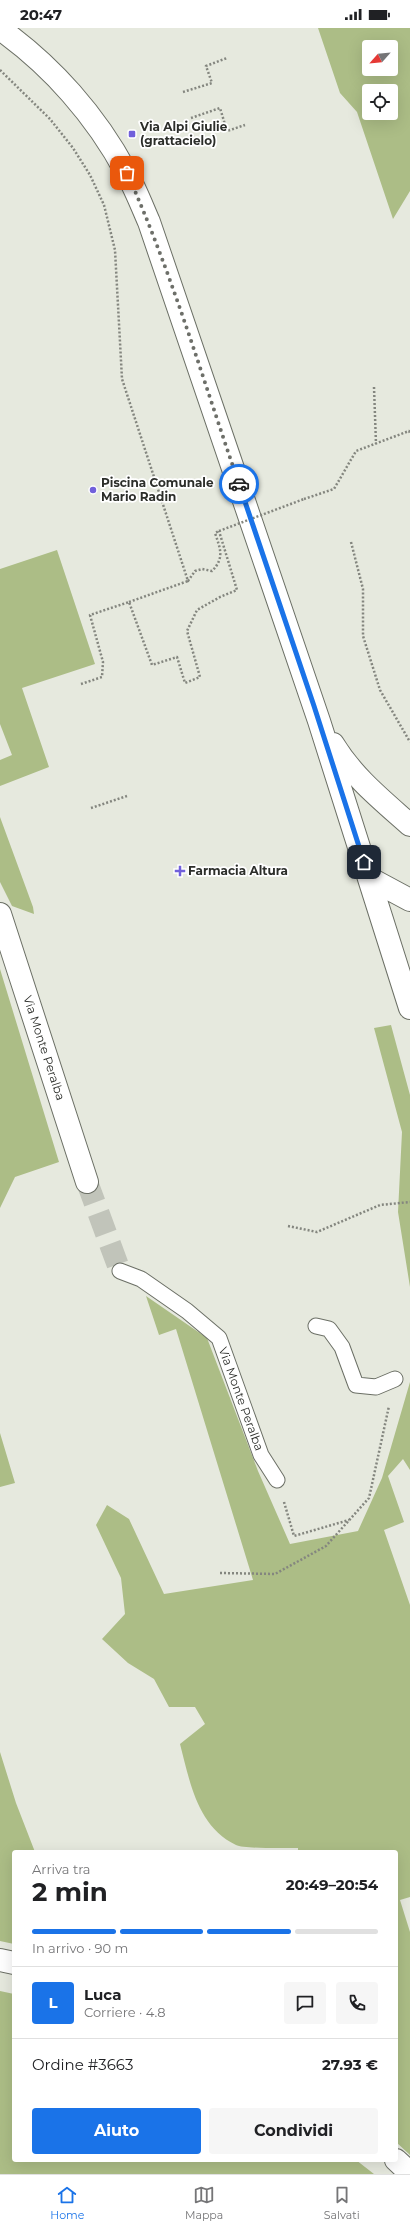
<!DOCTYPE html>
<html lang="it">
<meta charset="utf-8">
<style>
:root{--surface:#fff;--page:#f6f6f6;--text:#202124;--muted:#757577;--line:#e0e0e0;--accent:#1a73e8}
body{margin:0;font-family:Montserrat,sans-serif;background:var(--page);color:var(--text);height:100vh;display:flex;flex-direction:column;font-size:15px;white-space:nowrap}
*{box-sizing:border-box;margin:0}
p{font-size:13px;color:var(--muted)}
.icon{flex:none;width:22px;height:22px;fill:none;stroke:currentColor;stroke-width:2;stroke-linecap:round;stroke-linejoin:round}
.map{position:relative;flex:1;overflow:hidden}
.details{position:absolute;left:12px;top:1822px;width:386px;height:312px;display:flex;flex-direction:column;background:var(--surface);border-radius:4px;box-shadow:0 4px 16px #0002}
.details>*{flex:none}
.needle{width:26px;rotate:243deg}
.tools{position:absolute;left:362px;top:12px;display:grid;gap:8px}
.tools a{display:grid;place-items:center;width:36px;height:36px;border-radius:4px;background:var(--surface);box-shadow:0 4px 16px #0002;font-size:20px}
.pin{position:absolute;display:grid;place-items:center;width:34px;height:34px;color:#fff;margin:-17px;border-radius:8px;box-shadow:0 2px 6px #0006}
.courier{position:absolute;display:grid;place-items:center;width:40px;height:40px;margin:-20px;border:3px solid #1a73e8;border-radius:50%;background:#fff;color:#222;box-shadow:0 1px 5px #0007}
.head em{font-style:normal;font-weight:700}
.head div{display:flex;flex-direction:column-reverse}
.head{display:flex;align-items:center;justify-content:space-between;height:68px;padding:0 20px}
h1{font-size:26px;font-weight:700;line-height:30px}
.bar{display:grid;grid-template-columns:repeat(4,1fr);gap:6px 4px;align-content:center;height:48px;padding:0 20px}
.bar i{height:5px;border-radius:3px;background:var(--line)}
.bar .active{background:var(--accent)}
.bar p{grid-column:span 4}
.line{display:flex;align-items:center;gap:10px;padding:0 20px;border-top:1px solid var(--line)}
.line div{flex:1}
.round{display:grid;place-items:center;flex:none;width:42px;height:42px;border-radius:4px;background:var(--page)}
.action{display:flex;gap:8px;margin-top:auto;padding:8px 20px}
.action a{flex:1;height:46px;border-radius:4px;background:var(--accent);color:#fff;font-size:16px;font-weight:700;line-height:46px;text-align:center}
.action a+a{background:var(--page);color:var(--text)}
.status{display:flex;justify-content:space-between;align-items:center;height:28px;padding:0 20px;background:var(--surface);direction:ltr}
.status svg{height:11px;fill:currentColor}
.menu{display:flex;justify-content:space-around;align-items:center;height:56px;border-top:1px solid var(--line);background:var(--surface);font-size:11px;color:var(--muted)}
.menu a{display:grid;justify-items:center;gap:2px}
.menu .active{color:var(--accent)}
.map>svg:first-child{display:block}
</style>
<div class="status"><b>20:47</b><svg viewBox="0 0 49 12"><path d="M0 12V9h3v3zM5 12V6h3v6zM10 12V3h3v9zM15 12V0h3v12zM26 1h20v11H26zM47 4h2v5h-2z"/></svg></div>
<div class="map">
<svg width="410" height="2146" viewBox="0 0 410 2146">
<rect width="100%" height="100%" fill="#e6e9de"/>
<path fill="#acbd86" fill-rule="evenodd" d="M318,0H410V163L393,191L357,84L340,65ZM369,19H391V41H369ZM369,63H391V85H369Z
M57,522L95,636L22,660L49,739L0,758V732L12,727L0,696V541Z
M0,789L33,879L34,886L12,878L0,854Z
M0,941L59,1134L15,1149L0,1180Z
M391,997L410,1067V1259L398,1184L402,1104L374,1000Z
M146,1268L207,1310L258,1443L290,1516L358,1503L382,1450L410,1354V1442L403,1431L388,1448L404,1494L384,1502L410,1577V1869L400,1872L410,1904V2127L396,2114V1824H298V1820C286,1820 244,1821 236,1817C197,1798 190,1754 180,1716L205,1696L195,1679H169L154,1651L128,1635L102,1611L125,1586L121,1550L96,1497L107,1477L129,1491L164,1566L253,1552L176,1301L159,1307Z
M0,1405L15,1455L0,1459Z
M0,1724L16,1775L35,1824H14V1916L0,1913Z
M0,1963L14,1966V2132H356L374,2146H0Z"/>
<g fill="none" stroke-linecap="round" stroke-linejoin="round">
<path stroke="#c1c4ba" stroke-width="22" stroke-dasharray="22 11" stroke-linecap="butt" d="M87,1154L120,1243"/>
<g stroke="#6b6f65" stroke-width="17">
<path id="lane" d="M120,1243L141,1251L187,1283L219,1310L261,1427L277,1452
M316,1298L329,1301L342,1319L356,1357L376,1359L395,1351"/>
</g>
<g stroke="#6b6f65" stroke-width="24">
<path id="street" d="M0,886L87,1154
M0,1932L14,1935
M396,2132L410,2145"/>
</g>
<g stroke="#6b6f65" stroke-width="24">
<path id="secondary" d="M0,1C52,38 96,88 126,144C135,160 142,178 149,194L319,693L410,980
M333,716C353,749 382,772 410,797
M369,850L410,872"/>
</g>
<path stroke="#84867f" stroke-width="2.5" stroke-dasharray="2 2" stroke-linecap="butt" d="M0,42L50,91L73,120L90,147L104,177L115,222L122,351L188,553L195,543L202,541L212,543C225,530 220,520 215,505L219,503
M183,64L212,55L206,38L227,30
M191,90L220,80L227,103L245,97
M374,359L376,416
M304,471L334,461L356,423L409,403L410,405
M351,514L363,561V608L380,662L410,714
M129,574L188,553
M81,656L102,649L103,634L90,587L129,574L152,637L177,629L185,655L200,649L187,603L197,582L220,569L237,562L219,503
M91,780L127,768
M288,1198L317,1204L380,1177L410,1174
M284,1474L294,1508L349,1492
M220,1545L275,1546L326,1518L369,1470L389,1378"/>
<use href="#lane" stroke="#fff" stroke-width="15"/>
<use href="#street" stroke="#fff" stroke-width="22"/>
<use href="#secondary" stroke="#fff" stroke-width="22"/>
<path stroke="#84867f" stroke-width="2.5" stroke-dasharray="2 2" stroke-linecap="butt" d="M219,503L304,471"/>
</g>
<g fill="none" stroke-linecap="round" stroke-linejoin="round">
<path stroke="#6d6f69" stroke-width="4" stroke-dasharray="0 7.2" d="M127,145C172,245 203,352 239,456"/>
<path stroke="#1a73e8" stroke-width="5" d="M239,456L314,678L364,834"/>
</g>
<g fill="#7160db" stroke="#fff" stroke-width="1.5">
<rect x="128" y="102" width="8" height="8" rx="2"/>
<circle cx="93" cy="462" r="4"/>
<path d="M178 837h4v4h4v4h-4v4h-4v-4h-4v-4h4z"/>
</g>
<g text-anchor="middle" stroke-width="3.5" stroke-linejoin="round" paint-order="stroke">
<g font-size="12" font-weight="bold" fill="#2c2e2a" stroke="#fff" text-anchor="start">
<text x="140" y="103">Via Alpi Giulie<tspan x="140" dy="14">(grattacielo)</tspan></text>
<text x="101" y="459">Piscina Comunale<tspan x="101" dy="14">Mario Radin</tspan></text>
<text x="188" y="847">Farmacia Altura</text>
</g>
<g font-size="12" fill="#2c2e2a" stroke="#fff">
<text transform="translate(44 1020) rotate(72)" y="4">Via Monte Peralba</text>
<text transform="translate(241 1371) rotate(70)" y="4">Via Monte Peralba</text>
</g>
</g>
</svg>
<div class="tools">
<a><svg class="needle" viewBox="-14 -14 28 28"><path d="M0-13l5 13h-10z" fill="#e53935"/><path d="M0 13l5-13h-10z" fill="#757577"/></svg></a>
<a><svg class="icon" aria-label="locate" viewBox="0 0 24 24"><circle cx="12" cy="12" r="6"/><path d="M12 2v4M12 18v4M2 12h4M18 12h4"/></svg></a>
</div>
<div class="pin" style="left:127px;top:145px;background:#ea580c"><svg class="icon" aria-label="bag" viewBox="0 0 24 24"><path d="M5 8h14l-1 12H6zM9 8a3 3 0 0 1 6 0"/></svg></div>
<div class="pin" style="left:364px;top:834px;background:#1f2937"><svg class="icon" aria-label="home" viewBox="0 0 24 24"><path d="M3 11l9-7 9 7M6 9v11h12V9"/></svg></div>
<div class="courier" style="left:239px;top:456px"><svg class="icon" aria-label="car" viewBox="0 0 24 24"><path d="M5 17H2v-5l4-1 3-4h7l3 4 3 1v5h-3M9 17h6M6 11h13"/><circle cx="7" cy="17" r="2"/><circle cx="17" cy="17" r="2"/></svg></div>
<section class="details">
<div class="head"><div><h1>2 min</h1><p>Arriva tra</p></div><em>20:49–20:54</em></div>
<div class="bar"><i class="active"></i><i class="active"></i><i class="active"></i><i></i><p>In arrivo · 90 m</p></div>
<div class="line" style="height:72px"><b class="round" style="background:var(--accent);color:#fff">L</b><div><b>Luca</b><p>Corriere · 4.8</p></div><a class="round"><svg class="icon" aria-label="chat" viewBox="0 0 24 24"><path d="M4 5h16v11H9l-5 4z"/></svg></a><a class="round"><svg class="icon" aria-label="phone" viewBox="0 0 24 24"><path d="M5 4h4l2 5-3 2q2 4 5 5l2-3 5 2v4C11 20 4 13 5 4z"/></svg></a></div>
<div class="line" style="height:52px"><div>Ordine #3663</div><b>27.93 €</b></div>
<div class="action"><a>Aiuto</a><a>Condividi</a></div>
</section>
</div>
<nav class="menu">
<a class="active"><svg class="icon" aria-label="home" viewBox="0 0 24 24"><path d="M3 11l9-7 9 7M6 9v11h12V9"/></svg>Home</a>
<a><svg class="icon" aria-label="map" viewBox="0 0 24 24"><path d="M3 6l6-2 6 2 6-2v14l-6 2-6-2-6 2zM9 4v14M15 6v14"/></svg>Mappa</a>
<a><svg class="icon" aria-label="saved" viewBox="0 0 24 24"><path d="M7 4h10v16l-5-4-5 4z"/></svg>Salvati</a>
</nav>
